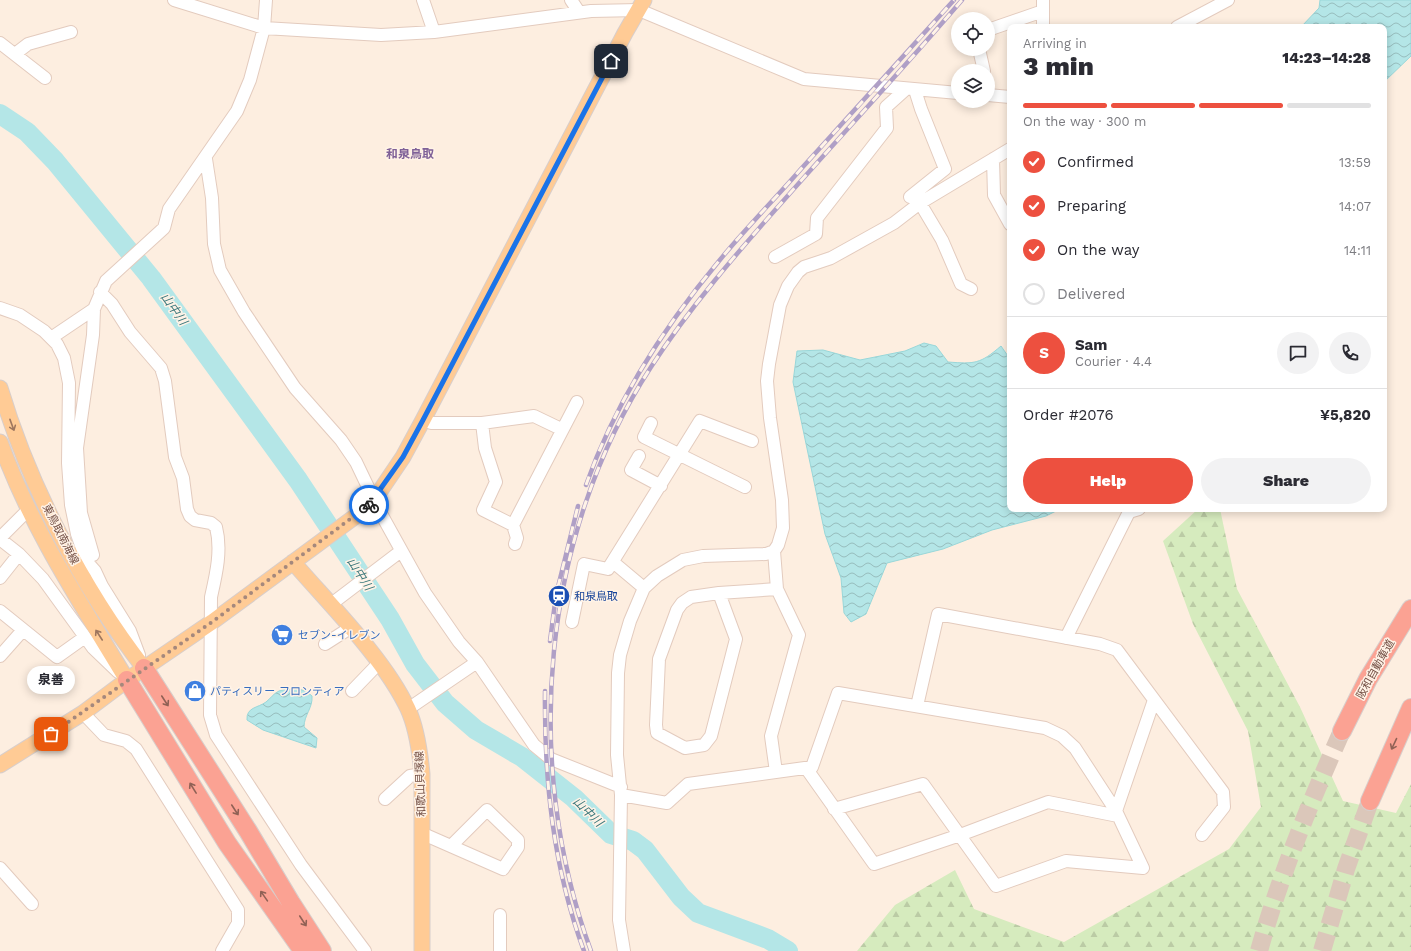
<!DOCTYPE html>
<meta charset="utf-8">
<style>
:root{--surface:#fff;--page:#f2f2f3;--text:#2b2b33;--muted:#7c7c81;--line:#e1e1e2;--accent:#ed503f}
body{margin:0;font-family:"Work Sans","Noto Sans JP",sans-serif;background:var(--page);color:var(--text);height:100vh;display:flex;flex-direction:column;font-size:15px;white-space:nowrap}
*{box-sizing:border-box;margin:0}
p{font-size:13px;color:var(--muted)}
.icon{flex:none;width:22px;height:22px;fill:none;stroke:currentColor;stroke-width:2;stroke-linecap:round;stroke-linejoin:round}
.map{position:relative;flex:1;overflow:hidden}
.side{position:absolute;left:1007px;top:24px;width:380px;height:488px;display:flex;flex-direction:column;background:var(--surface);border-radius:8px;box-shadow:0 2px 10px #0003}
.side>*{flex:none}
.tools{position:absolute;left:951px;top:12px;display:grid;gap:8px}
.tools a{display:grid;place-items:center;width:44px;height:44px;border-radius:50%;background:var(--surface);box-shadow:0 2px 10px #0003;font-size:20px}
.pin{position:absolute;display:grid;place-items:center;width:34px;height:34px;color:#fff;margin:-17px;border-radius:8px;box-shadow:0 2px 6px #0006}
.courier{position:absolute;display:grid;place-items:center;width:40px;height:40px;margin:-20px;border:3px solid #1a73e8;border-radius:50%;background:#fff;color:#222;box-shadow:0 1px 5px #0007}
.bubble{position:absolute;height:28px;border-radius:14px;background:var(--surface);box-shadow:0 2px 10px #0003;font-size:13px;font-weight:800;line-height:28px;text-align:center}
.overview em{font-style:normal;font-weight:800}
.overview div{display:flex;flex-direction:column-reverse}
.overview{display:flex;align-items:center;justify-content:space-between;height:68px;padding:0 16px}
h1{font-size:26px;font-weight:800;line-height:30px}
.bar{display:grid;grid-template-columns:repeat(4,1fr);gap:6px 4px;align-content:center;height:48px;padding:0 16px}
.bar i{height:5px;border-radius:3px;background:var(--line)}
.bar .selected{background:var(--accent)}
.bar p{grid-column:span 4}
.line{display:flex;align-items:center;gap:10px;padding:0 16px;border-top:1px solid var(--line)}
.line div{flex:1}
.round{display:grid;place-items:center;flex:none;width:42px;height:42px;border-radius:21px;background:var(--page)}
ol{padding:0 16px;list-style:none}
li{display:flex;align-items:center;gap:12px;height:44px}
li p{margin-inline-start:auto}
li .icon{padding:4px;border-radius:50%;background:var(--accent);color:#fff;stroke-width:4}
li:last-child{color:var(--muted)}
li i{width:22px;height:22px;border:2px solid var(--line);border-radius:50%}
.action{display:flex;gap:8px;margin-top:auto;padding:8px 16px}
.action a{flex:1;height:46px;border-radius:24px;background:var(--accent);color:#fff;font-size:16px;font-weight:800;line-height:46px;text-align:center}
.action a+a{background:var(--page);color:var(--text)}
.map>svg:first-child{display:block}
</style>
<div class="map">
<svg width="1411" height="951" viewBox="0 0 1411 951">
<defs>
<pattern id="forest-firs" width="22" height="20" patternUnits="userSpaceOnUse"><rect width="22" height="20" fill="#d6ebbe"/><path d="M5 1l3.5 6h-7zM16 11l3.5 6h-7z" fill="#bbcba5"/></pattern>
<pattern id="water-waves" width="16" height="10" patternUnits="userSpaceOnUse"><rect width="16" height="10" fill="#b4e6e7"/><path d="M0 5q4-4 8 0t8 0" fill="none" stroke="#97bdbd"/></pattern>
</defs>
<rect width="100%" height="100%" fill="#fdeee0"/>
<path fill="url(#forest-firs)" d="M1198,509H1220L1237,589L1300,707L1343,801L1396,813L1411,784V951H857L895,905L955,870L974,909L1064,942L1229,849L1261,807L1248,731L1193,624L1163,541Z"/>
<path fill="url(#water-waves)" stroke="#99d7d9" d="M1320,0H1411V56L1384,82V27H1301L1319,8Z
M924,343L936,346L948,362C975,364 980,364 1001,346L1010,359V509H1060L1046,516L992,530L943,549L887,563L866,614L851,622L844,613L841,578L825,534L793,382L797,351L823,350L860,360L905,351Z
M298,689L306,691L312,696C313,708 304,715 304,727L317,738L316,748L263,730L247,720C246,707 258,708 266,702C270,699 274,693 279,691C285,689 292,689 298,689Z"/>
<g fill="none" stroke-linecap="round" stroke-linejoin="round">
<path stroke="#b4e6e7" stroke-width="20" d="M0,114L27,132L55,161L151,278L298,480L390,619L415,664L445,703L476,730L522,757L574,798L611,834L633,841L645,850L681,897L698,913L768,939L788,951"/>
<path stroke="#dbc7ba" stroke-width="18" stroke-dasharray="18 9" stroke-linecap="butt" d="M1259,951C1280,875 1310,803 1342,731
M1322,951L1346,869L1370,801"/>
<g stroke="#e3cbbe" stroke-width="14">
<path id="minor" d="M174,0L264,28L381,35L434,32L591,11L639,10L804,79L958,93
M423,0L434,32
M571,0L579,12
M1043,27V0
M1177,27L1228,0
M988,30L1043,11
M0,43L45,78
M979,49L984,71
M15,54L28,44L71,32
M988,95L1010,97
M206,159L212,198L214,244L220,270L244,312L295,388L341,440L356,462L379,510L425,593L459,642L477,662L534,745L551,759L621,787
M993,159L994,195L1010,224
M910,197L945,169L921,109L915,90
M920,203L942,240L961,284L971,289
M775,257L816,234L817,218L887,128L886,107L906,89
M100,292L112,304L130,332L161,368L165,381L175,457L183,478L187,509L190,516L195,520L211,523L216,527C222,550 216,575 211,597L210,715L216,735L301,865L365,951
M0,308L20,315L44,331L57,344L64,358L69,383L68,463L71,505L77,534L87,562L95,571L102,586L130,631L139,655
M51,338L94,309L106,281L164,228L169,209L237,111L250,80L264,28L266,0
M423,420L431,423H482L534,416L561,429
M482,423L485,448L496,482L483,510L513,525L577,402
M651,423L644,437L745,487
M639,456L631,470L661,486
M513,525L517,538L515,544
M0,538L28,510
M0,539L19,554L43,579L93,648L118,672
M774,551L777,589L799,635L771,736L776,772
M93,555L81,513L77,448L93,335L94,309
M613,562L644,588
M0,578L19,554
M719,593L736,639L711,736L704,745L685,748L657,733L656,725L659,659L677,610L682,603L691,597L719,593L777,589
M330,605L401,551
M0,611L57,657L85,637
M572,622L584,564L608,569L700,421L752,441
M1066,638L1129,512L1139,509
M325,644L350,628
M0,656L23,630
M352,691L379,663
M917,706L938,614L1100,644L1117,650L1223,792L1224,807L1202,835
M408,709L477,662
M83,713L104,735L126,741L136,749L238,910V923L222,951
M806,768L874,864L960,835L1048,802L1118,816
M621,795L667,803L688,784L812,767L838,693L1045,728L1062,736L1075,748L1116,811L1143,868L1066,861L996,886L923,784L834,809
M385,799L410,776L422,774
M1116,811L1154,700
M421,833L503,869L518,847V840L487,810L451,846
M0,868L32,904
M500,951V915
M624,951L619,920L621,795L617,755L618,673L620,655L630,621L644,588L657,576L683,560L703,556L766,554L774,551L778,545L783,528L782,500L770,418L767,381L769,364L780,305L788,286L798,272L804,267L831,258L894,223L920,203L1010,149"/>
</g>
<g stroke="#d8cecb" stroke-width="17">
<path id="major" d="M0,388C29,485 82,588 144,668
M0,442C31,528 80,602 127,680
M293,562C330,605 384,658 408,709C417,729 420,752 422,774V951
M0,765L83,713L127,680L212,622L364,510L374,500L403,457L423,420L625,33L644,0"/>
</g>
<g stroke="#d8cecb" stroke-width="20">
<path id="highway" d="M144,668L248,831L291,903L322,951
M127,680L227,843L303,951
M1342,731L1368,679L1411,609
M1370,801L1411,708"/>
</g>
<use href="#minor" stroke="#fff" stroke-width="12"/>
<use href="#major" stroke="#ffcb95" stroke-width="15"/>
<use href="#highway" stroke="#fba293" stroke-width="18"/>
<g stroke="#af9fc6" stroke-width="4.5">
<path id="rail" d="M586,485C615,403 663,328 719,261C745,229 774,200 801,169C852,113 903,57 954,0
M550,641L556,595L578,506
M545,691C544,780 553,867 584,951
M591,951C522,763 541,536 651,367C690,307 736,254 784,200C843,133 904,68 962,0"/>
</g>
<use href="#rail" stroke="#fff3e7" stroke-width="3" stroke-dasharray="9" stroke-linecap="butt"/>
</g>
<defs><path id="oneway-shaft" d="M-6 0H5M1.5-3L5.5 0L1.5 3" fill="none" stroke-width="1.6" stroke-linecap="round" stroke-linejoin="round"/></defs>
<g stroke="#9e765e">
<use href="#oneway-shaft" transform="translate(12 425) rotate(70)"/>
<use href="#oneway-shaft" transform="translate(99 635) rotate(-123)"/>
</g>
<g stroke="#906155">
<use href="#oneway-shaft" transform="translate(165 701) rotate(57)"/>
<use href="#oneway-shaft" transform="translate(1394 744) rotate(115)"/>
<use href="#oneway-shaft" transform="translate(193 788) rotate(-122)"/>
<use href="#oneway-shaft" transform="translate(235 810) rotate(57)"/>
<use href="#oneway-shaft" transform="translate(264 896) rotate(-125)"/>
<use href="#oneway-shaft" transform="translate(303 921) rotate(57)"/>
</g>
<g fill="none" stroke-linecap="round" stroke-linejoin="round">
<path stroke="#a5887c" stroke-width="4" stroke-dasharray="0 7.2" d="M51,734L212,622L369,505"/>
<path stroke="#1a73e8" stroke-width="5" d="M369,505L403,457L423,420L611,61"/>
</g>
<defs>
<g id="station-disc" transform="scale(1.15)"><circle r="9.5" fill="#1a4fb4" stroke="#fff3e7"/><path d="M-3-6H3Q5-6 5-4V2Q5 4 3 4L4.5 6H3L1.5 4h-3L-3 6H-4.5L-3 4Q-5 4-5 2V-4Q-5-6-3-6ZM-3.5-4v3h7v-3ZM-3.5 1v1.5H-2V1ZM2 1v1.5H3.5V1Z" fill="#fff"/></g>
<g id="supermarket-disc" transform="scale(1.15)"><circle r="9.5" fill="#3f7fe0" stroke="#fff3e7"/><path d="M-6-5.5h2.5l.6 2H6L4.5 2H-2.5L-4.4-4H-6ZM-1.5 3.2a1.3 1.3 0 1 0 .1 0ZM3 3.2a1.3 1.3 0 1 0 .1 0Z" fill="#fff"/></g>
<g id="shop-disc" transform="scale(1.15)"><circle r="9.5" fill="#3f7fe0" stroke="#fff3e7"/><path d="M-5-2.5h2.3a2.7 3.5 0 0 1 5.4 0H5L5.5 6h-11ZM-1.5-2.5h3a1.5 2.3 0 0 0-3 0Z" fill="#fff"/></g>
</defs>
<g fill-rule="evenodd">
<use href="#station-disc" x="559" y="596"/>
<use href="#supermarket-disc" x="282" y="635"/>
<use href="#shop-disc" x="195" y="691"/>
</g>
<g text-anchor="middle" stroke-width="3" stroke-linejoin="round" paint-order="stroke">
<g font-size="11" fill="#755146" stroke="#fff3e7">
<text transform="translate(61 534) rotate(63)" y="4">東鳥取南海線</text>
<text transform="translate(1375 669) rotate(-61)" y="4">阪和自動車道</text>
<text transform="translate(420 784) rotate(-92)" y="4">和歌山貝塚線</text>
</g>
<g font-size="11" fill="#164399" stroke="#fff3e7" text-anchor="start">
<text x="574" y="600">和泉鳥取</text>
</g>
<g font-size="11" fill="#366cbe" stroke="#fff3e7" text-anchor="start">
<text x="298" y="639">セブン-イレブン</text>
<text x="210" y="695">パティスリー フロンティア</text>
</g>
<g font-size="12" font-weight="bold" fill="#7f6198" stroke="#fff3e7">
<text x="410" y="158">和泉鳥取</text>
</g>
<g font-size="12" font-style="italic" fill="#3a787c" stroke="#fff3e7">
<text transform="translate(174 309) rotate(54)" y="4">山中川</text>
<text transform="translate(360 574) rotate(57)" y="4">山中川</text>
<text transform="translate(588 812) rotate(44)" y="4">山中川</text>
</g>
</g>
</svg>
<div class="tools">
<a><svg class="icon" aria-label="locate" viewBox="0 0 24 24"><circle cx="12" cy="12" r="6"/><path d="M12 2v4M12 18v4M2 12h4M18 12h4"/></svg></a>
<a><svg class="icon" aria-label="layers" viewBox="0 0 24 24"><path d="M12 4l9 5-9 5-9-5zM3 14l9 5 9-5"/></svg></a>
</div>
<div class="pin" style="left:51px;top:734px;background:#ea580c"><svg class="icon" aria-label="bag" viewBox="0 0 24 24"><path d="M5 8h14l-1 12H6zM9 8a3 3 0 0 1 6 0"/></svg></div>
<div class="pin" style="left:611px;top:61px;background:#1f2937"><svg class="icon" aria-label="home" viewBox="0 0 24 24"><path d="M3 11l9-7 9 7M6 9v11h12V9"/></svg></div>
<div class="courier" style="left:369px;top:505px"><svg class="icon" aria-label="bike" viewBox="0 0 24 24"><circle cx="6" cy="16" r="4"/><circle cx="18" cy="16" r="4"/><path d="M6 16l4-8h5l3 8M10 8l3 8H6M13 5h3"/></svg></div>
<div class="bubble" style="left:27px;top:666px;width:48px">泉善</div>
<section class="side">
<div class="overview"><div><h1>3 min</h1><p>Arriving in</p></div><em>14:23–14:28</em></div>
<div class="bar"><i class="selected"></i><i class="selected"></i><i class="selected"></i><i></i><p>On the way · 300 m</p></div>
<ol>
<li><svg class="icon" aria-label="check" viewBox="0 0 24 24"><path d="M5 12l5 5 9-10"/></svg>Confirmed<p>13:59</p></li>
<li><svg class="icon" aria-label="check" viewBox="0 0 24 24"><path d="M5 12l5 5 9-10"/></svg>Preparing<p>14:07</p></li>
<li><svg class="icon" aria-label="check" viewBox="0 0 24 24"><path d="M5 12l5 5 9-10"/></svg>On the way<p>14:11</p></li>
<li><i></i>Delivered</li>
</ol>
<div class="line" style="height:72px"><b class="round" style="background:var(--accent);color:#fff">S</b><div><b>Sam</b><p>Courier · 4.4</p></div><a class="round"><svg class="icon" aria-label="chat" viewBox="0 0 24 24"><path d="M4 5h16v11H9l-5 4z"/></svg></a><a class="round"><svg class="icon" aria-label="phone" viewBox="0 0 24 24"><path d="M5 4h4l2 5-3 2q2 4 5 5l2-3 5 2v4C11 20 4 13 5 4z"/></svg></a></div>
<div class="line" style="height:52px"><div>Order #2076</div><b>¥5,820</b></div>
<div class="action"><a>Help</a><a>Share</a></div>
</section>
</div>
